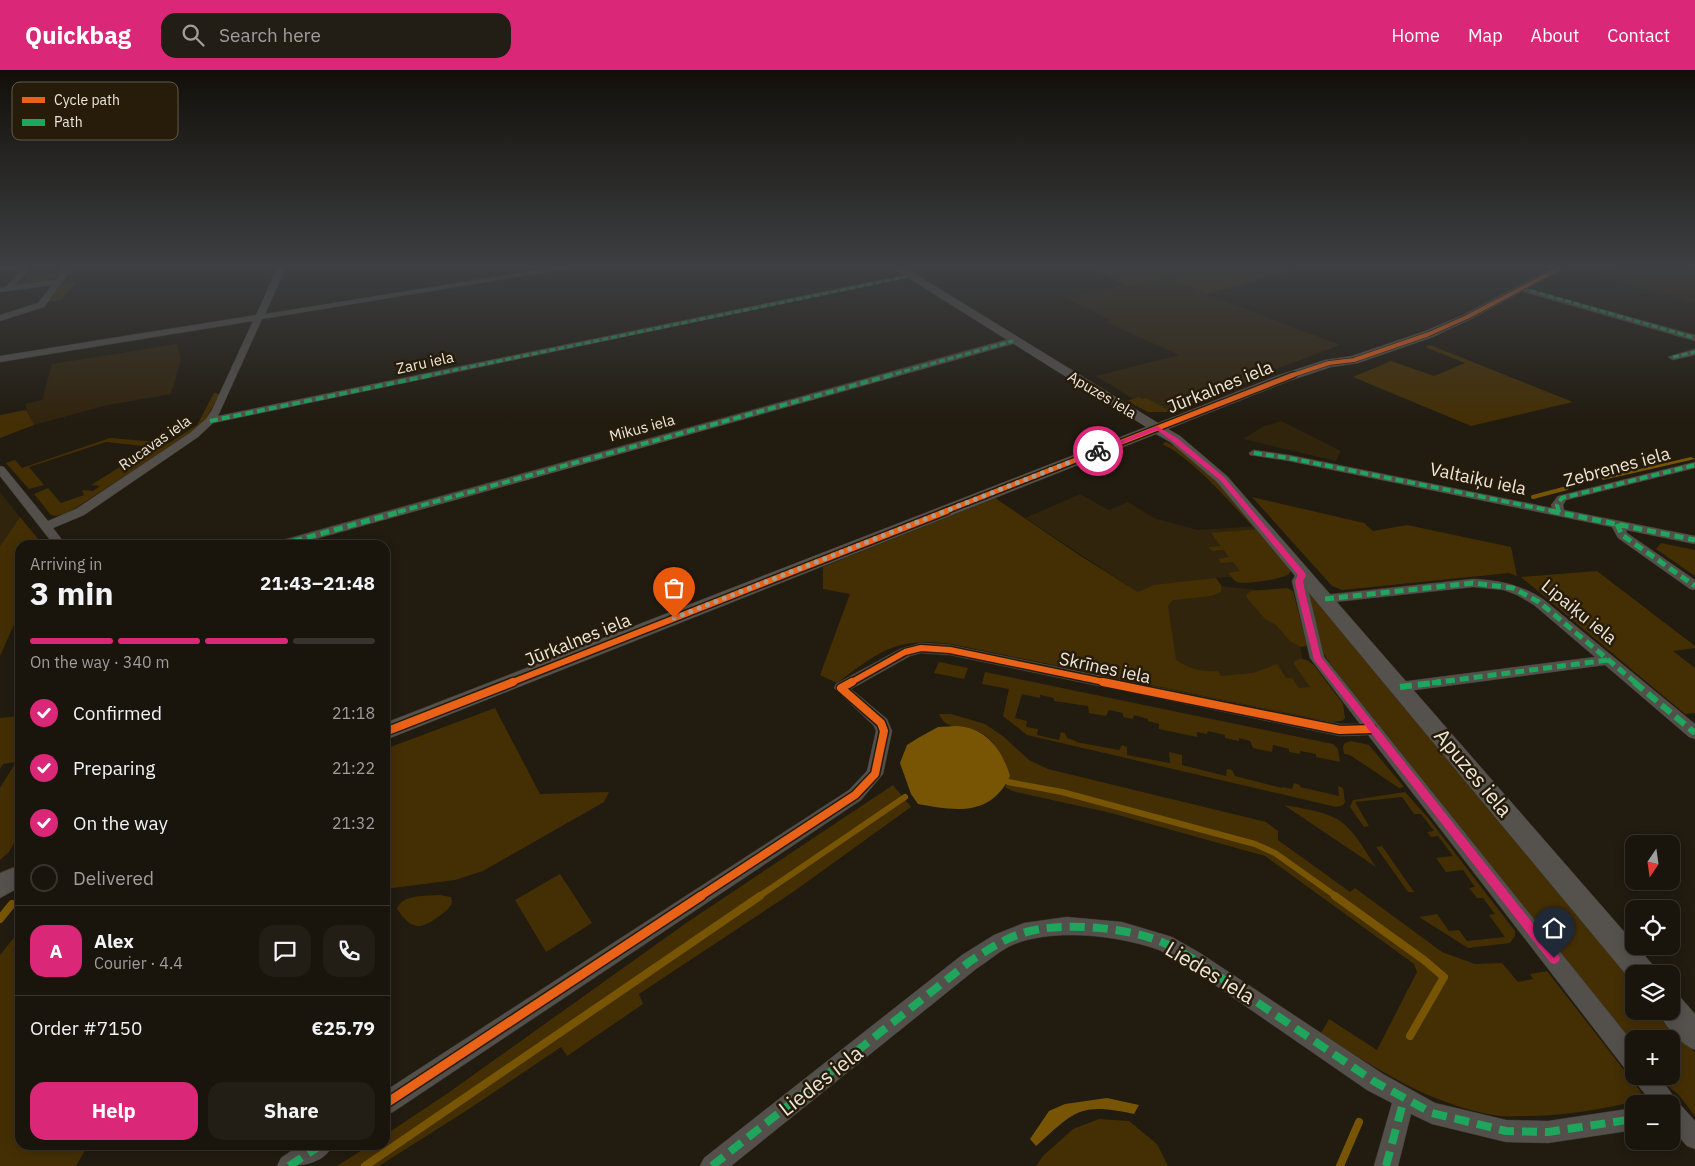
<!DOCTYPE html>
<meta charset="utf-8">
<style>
:root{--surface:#19140c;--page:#221d15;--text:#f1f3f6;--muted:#9f9e9d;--line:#37332d;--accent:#db2777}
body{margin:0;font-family:"IBM Plex Sans",sans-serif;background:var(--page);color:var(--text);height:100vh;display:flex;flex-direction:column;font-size:19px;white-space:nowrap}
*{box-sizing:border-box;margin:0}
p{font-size:16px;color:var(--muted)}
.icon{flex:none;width:28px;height:28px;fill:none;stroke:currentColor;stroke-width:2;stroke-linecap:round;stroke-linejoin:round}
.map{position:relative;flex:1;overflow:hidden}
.drawer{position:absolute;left:15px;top:470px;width:375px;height:610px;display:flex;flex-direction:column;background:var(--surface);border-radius:15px;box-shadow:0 2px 12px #0003,0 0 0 1px var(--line)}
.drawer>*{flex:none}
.needle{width:32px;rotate:193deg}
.buttons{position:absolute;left:1625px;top:765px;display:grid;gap:10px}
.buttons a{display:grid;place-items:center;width:55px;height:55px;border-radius:10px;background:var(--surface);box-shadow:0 2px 12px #0003,0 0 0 1px var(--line);font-size:25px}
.pin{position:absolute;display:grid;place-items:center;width:42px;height:42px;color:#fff;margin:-51px -21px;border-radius:50% 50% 50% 0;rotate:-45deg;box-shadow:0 0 5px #0007}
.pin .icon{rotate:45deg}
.courier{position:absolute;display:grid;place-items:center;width:50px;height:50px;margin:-25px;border:4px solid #db2777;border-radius:50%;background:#fff;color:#222;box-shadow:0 1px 6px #0007}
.overview em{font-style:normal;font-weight:700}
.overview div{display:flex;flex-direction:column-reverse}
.overview{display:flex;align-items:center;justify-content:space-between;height:85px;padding:0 15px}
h1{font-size:32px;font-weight:700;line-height:38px}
.bar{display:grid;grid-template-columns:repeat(4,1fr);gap:8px 5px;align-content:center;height:60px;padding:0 15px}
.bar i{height:6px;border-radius:4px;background:var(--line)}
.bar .current{background:var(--accent)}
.bar p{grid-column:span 4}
.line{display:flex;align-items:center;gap:12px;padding:0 15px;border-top:1px solid var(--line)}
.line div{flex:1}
.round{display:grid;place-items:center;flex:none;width:52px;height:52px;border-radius:15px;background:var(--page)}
ol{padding:0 15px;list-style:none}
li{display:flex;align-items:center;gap:15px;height:55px}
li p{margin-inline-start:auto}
li .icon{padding:5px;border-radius:50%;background:var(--accent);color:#fff;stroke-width:4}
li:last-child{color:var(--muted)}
li i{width:28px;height:28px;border:2px solid var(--line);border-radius:50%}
.action{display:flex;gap:10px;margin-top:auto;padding:10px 15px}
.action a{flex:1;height:58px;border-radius:15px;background:var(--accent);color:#fff;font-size:20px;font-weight:700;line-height:58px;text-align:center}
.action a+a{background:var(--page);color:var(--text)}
header{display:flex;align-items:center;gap:30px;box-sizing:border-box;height:70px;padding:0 25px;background:var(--accent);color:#fff}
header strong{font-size:24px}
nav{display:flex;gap:28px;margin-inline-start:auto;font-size:18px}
.search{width:350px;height:45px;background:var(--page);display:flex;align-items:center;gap:12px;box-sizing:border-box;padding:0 18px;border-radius:15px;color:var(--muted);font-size:19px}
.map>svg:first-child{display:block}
</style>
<header>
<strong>Quickbag</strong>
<div class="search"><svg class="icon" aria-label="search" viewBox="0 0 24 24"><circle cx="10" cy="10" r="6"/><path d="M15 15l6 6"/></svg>Search here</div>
<nav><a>Home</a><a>Map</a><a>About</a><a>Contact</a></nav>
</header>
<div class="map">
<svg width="1695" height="1096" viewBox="0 0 1695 1096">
<rect width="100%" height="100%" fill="#211b10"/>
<path fill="#31240d" d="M1088,197H1203L1167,209L1340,275L1169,340H1151L1096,306L1179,285L1106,252L1110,250L1066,228L1125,215Z
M1617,197H1678L1695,201V232L1618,212L1623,208L1604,203Z
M177,274L181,290L171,324L108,335L34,355L29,348L25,334L42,330L52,294Z
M1281,351L1341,381L1336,391L1243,369L1264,356Z
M0,422L20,447L0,476Z
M1080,424L1109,440L1128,432L1154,448L1197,460L1258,456L1290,502L1216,508L1138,522L1025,448Z
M1202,514L1286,523L1304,592L1328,625H1247L1180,597L1164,581L1162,531Z"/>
<path fill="#442f05" d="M1088,197H1302L1207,224L1167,208L1129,216Z
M65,198L55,208L29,213H21L31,202L38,201L36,204L56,202L59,199Z
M71,213H76L61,230L47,232L61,215Z
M1430,275L1573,332L1471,356L1353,307L1391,291L1434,306L1465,293L1425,277Z
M1257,304L1260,307L1167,342H1148L1127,331L1139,327L1142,329L1146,328L1166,339Z
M214,323L220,324L204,352L197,359L68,443L56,446L51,445L34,424L48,418L61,433L84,425L82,420L93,421L100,416L91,415L152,377L106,372L29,397L44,415L29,419L6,393L15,390L22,398L110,368L169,373L197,355Z
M26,340L34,355L0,368V345Z
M1166,372L1177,377L1223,416L1258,456L1253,457C1231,433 1191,387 1162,374Z
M1252,427L1364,453L1373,461L1407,455L1511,477L1517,506L1509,503L1342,520L1332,516Z
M995,428L1079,485L1138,522L1154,515L1216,508L1221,515V522L1211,526L1173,530L1168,536L1176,590C1189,599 1202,602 1218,601L1221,606L1253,603L1277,594L1286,608H1292L1299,618L1310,617L1294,594L1295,591L1300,589L1307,590L1314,595L1343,634L1345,648L1342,651L1331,652L951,574C895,567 880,581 837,613L820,605L850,524L823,519V497Z
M20,447L43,475H20V541L0,586V476Z
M1259,459L1291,499L1289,504C1284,509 1244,515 1237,512C1233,510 1231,506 1228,503L1240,501L1233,492L1221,493L1218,489L1229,487L1224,480L1212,481L1209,477L1221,476L1211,463Z
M1661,473L1695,480V506L1656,479Z
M1597,501L1695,576V578L1673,581L1695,598V643L1685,644L1521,507Z
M1287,518L1293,521L1307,576L1301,577L1291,572L1276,555L1265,549L1247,528L1246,525L1251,521Z
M1310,523L1314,525L1634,910V941H1660L1695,983V1046L1678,1024L1665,1014L1659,1006H1671V969H1634V975L1330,594L1319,576L1308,524Z
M939,592L968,598L964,609L934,603Z
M985,602L1333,674L1338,679L1340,692L1316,687V684L1300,681V684L1289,682V679L1273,675L1272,682L1253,678L1250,671L1239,668V671L1225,668V665L1208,661L1207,664L1197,662V667L1159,659V654L1148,651V649L1134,645L1133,649L1123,647V643L1109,640L1106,646L1089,643L1088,636L1054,631V628L1040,625V628L1022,624L1015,648L1027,651L1026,657L1038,659L1037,665L1059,670L1061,662L1065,663L1067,668L1076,671V672L1119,680L1122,675L1127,677V685L1170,693L1169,682L1182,685V695L1226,706L1227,699L1232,700L1235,706L1282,718V717L1292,719L1294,713L1300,715V717L1339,726L1338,716L1343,718L1345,732L1343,735L1336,737L1027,665L1003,646L1009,619L982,614Z
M495,638L540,724L609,722L604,732L483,801L455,810L385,819V679Z
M939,644H951L985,654L1004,667L1029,690L1048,699L1266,752L1278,761V770L1350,822L1355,818L1442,882L1475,894L1502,893L1518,912L1533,909L1530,904L1547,901L1638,1018L1643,1026L1642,1030C1603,1039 1565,1046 1525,1046C1517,1046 1507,1047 1499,1046C1430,1035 1378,1000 1321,963L1329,949L1377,980L1417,902L1414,894L1265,786L1111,743L1012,721L1005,717L1010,706C1003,692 998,675 986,666C968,652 948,665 939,644Z
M20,646V762L9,782L0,790V718L16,692L3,694L0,699V648Z
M1351,671L1369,675L1404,717L1399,718L1350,685L1344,684L1343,677L1345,673Z
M893,715L911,737L793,822L639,924L643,934L567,986L561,977L472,1037L379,1096H337L370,1075H385V1065L448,1023L689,851Z
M1405,722L1429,749L1515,861V866L1510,873L1468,878L1419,847L1437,844L1449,861L1459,860L1467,871L1505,867L1489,845L1495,844L1483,828H1477L1469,818L1475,817L1463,800L1446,802L1436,788L1453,786L1438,766L1431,767L1427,762L1434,761L1421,744H1414L1402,727L1355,732L1369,756L1364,757L1350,737L1353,730Z
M1284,735C1301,738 1322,741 1337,749C1354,759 1365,781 1376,797Z
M1382,776L1414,822H1408L1376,777Z
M560,804L592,853L546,882L515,830Z
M439,825L451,827L452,833C448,841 442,844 435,849C417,862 409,856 397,839C402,824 426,826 439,825Z
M20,860V1075H88L76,1096H0V885Z
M1099,1049L1129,1051L1157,1074L1168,1096H1036L1043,1086L1073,1059Z"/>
<path fill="#785505" d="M1691,387L1695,389L1603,410L1601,408Z
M957,656C986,658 1002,679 1010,706C991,747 955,741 918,734L911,724L900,693L907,675L918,668L938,657Z
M1107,1028L1139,1035L1134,1044C1079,1032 1075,1041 1036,1076L1030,1069L1049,1041L1065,1034Z"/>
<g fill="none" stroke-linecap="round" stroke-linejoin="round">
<path stroke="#785505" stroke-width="4" d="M1533,427L1567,418"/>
<path stroke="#785505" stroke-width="6" d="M1008,712L1062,722L1255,774L1275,783L1337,827
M758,827L905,727"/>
<path stroke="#785505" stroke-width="8" d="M1335,826L1424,890L1444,907L1410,966
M0,849L12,834
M365,1096L760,826
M1340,1096L1359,1052"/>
<g stroke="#3c372e" stroke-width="1">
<path id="street" d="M0,197H29V201L15,215L56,210L65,197H73L44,237L0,251V245L38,233L52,215L0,222V218L6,217L20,201L0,200Z
M278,197H286L265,244L556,197H576L262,249L218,346L910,204L914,206L213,353L198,367L84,445L53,458L66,475H54L0,406V396L4,397L48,451L76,439L190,363L206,349L212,340L253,251L0,292V286L256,245Z
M1517,216L1695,265V271L1517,220Z
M1013,268L1017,271L1016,273L294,475H274L276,472Z
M1695,279V285L1673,290L1668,287Z
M1254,380L1289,385L1552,438L1551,435L1558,426L1695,392V398L1566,430L1563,435L1564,440L1695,466V474L1626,460L1627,463L1695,510V520L1690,519L1618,468L1612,457L1289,391L1250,385L1249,383Z
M1302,501L1308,505L1306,511L1324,587L1634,974V1003L1626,1000L1368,665L1340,666L950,585L921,583L910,586L851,619L887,649L892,661L883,704L861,730L393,1042L385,1045V1021L849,720L867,701L876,661L874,656L834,618L836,614L900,579L921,573L950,575L1307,648L1340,654H1360L1310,588L1292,511L1297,502Z
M1473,509C1499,510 1521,515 1543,529L1695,654V669L1689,667L1605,595L1400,622L1395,621L1393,617L1395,613L1400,612L1595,587L1534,535L1517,525L1504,520L1473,517L1325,533L1318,529L1325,525Z
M1067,847L1122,852L1172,867L1200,883L1383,1004L1435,1033L1506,1050L1548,1051L1634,1038V1060L1548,1073L1506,1072L1432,1054L1411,1044L1398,1096H1374L1392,1033L1367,1020L1186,895C1177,890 1168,884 1159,880C1118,865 1048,857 1008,877C997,883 987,892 976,899L731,1096H700L704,1088L962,885L994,865L1024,853Z
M1634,1006H1659L1677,1031L1695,1051V1079L1687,1076L1671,1058V1034H1653L1637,1014Z
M300,1075H333C322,1096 299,1096 277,1096L281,1088Z"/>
</g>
<g stroke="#3c372e" stroke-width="1">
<path id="secondary" d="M891,197H904L1158,353L1279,305L1325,290L1352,286L1425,261L1463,245L1554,197H1567L1471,249L1433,267L1358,293L1331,297L1289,311L1168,359L1180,366L1227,406L1634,873V876H1636L1653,895L1657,904H1634L1633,913L1217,412L1170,372L1156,364L385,670V653L1146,357Z
M20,795V817L0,828V803Z
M1671,924L1681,928L1695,944V980C1680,974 1665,956 1658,941H1671Z"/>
</g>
<use href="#street" fill="#53504c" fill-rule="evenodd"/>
<use href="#secondary" fill="#55524e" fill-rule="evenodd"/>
<path stroke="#20a55d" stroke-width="3" stroke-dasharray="6 3" stroke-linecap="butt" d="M1522,218L1695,268
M1673,287L1695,282
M426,306L910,206
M887,306L1013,271"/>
<path stroke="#20a55d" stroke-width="4" stroke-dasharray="8 4" stroke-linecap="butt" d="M210,351L432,305
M1254,383L1289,388L1557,442
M398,442L891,305
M1559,442L1557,435L1562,428L1695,395"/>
<path stroke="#20a55d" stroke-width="5" stroke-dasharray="9 5" stroke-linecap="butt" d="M1551,441L1695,470
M1558,441L1559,443
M1617,454L1622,465L1695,516
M280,475L403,441
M1325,529L1473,513L1513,518L1539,532L1636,613
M1432,613L1608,590"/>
<path stroke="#20a55d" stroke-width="6" stroke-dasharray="12 6" stroke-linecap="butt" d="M1634,612L1695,663
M1400,617L1441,612"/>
<path stroke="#20a55d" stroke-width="8" stroke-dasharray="15 8" stroke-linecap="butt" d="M1671,1044L1674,1043
M289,1096L321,1075
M712,1096L969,892C986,881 1003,869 1023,863C1060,851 1131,857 1166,874C1175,878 1184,884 1193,889L1375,1012L1432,1043L1506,1061L1548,1062L1634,1049
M1386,1096L1404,1029"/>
<g stroke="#271c0a" stroke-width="5.5">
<path id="cycleway-far4" d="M1290,306L1329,293L1354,290L1429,264L1467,247L1562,197"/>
</g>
<g stroke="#271c0a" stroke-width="8">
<path id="cycleway-far3" d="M943,442L1293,305"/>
</g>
<g stroke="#271c0a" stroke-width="9">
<path id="cycleway-far2" d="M510,613L947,441
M850,613L905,582L921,578L950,580L1109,613"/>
</g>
<g stroke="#271c0a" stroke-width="11">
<path id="cycleway-far1" d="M1103,612L1340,660L1372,659
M385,662L513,612
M699,827L855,725L875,704L884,661L881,653L841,618L852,612"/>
</g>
<g stroke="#271c0a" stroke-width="12">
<path id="cycleway" d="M385,1034L701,826"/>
</g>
<use href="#cycleway-far4" stroke="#ea6118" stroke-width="4"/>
<use href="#cycleway-far3" stroke="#ea6118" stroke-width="5"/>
<use href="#cycleway-far2" stroke="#ea6118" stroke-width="6"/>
<use href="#cycleway-far1" stroke="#ea6118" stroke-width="8"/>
<use href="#cycleway" stroke="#ea6118" stroke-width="9"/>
</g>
<linearGradient id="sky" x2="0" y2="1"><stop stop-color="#120f09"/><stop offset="0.56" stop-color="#3d3f42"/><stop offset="1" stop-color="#3d3f42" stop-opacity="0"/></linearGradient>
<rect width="1695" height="351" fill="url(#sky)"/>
<path fill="#db2777" d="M1157,356L1177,368L1224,407L1305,503L1306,505L1303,511L1305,522L1321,587L1558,885L1560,888L1558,892L1554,894L1550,892L1314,590L1297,522L1295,511L1298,505L1220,410L1172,371L1157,360L1101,382L1095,381Z"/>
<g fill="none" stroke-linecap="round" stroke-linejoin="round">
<path stroke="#a69f94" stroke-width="5" stroke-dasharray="0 9" d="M674,548L1098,381"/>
</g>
<g text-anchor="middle" stroke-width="5" stroke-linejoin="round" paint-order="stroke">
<g font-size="15" fill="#ede6db" stroke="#271c0a">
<text transform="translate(425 293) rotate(-12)" y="5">Zaru iela</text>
<text transform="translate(1102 325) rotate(31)" y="5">Apuzes iela</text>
<text transform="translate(642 358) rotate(-15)" y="5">Mikus iela</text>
<text transform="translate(155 373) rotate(-35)" y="5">Rucavas iela</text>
</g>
<g font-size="18" fill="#ede6db" stroke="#271c0a">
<text transform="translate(1220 317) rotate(-22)" y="6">Jūrkalnes iela</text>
<text transform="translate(1617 397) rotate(-15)" y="6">Zebrenes iela</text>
<text transform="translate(1478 409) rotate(12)" y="6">Valtaiķu iela</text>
<text transform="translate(1579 542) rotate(39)" y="6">Lipaiķu iela</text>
<text transform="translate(578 570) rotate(-22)" y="6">Jūrkalnes iela</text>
<text transform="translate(1105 598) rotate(12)" y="6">Skrīnes iela</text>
</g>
<g font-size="21" fill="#ede6db" stroke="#271c0a">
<text transform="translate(1473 703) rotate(50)" y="7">Apuzes iela</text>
<text transform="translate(1210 903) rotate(31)" y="7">Liedes iela</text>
<text transform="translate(821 1011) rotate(-38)" y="7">Liedes iela</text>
</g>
</g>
<rect x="12" y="12" width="166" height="58" rx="8" fill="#271c0a" stroke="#625949" stroke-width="1"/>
<rect x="22" y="27" width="23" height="6" fill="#ea6118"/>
<rect x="22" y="49" width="23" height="7" fill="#20a55d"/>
<g font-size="14" fill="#ede6db">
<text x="54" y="35">Cycle path</text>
<text x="54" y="57">Path</text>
</g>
</svg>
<div class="buttons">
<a><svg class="needle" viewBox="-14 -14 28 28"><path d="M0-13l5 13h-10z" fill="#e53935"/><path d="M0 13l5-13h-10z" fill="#9f9e9d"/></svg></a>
<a><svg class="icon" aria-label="locate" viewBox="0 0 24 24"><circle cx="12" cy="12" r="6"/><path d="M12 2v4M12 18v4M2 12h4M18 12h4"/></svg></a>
<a><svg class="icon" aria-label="layers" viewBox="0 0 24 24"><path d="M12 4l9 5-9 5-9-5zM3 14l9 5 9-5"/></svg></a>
<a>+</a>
<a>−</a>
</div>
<div class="pin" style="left:674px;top:548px;background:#ea580c"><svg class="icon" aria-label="bag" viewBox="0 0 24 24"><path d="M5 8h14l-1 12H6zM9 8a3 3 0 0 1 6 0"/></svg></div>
<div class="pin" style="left:1554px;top:888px;background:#1f2937"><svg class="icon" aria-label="home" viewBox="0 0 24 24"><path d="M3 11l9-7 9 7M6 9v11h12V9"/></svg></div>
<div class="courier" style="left:1098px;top:381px"><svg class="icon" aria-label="bike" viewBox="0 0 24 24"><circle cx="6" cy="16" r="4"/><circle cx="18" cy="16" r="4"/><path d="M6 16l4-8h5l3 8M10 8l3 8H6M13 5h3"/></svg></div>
<section class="drawer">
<div class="overview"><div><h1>3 min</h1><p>Arriving in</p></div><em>21:43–21:48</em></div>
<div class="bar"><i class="current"></i><i class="current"></i><i class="current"></i><i></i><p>On the way · 340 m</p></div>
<ol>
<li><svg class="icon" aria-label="check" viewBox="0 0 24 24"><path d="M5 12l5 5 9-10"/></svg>Confirmed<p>21:18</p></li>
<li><svg class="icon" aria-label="check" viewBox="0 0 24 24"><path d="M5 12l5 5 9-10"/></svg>Preparing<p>21:22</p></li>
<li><svg class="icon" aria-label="check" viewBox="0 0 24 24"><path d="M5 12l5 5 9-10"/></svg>On the way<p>21:32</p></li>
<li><i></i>Delivered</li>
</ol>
<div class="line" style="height:90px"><b class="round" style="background:var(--accent);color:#fff">A</b><div><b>Alex</b><p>Courier · 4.4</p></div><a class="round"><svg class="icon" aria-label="chat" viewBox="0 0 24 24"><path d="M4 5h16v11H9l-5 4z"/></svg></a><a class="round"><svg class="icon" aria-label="phone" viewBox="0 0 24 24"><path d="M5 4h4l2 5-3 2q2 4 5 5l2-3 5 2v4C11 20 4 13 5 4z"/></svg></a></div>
<div class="line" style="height:65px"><div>Order #7150</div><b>€25.79</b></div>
<div class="action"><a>Help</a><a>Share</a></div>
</section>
</div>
